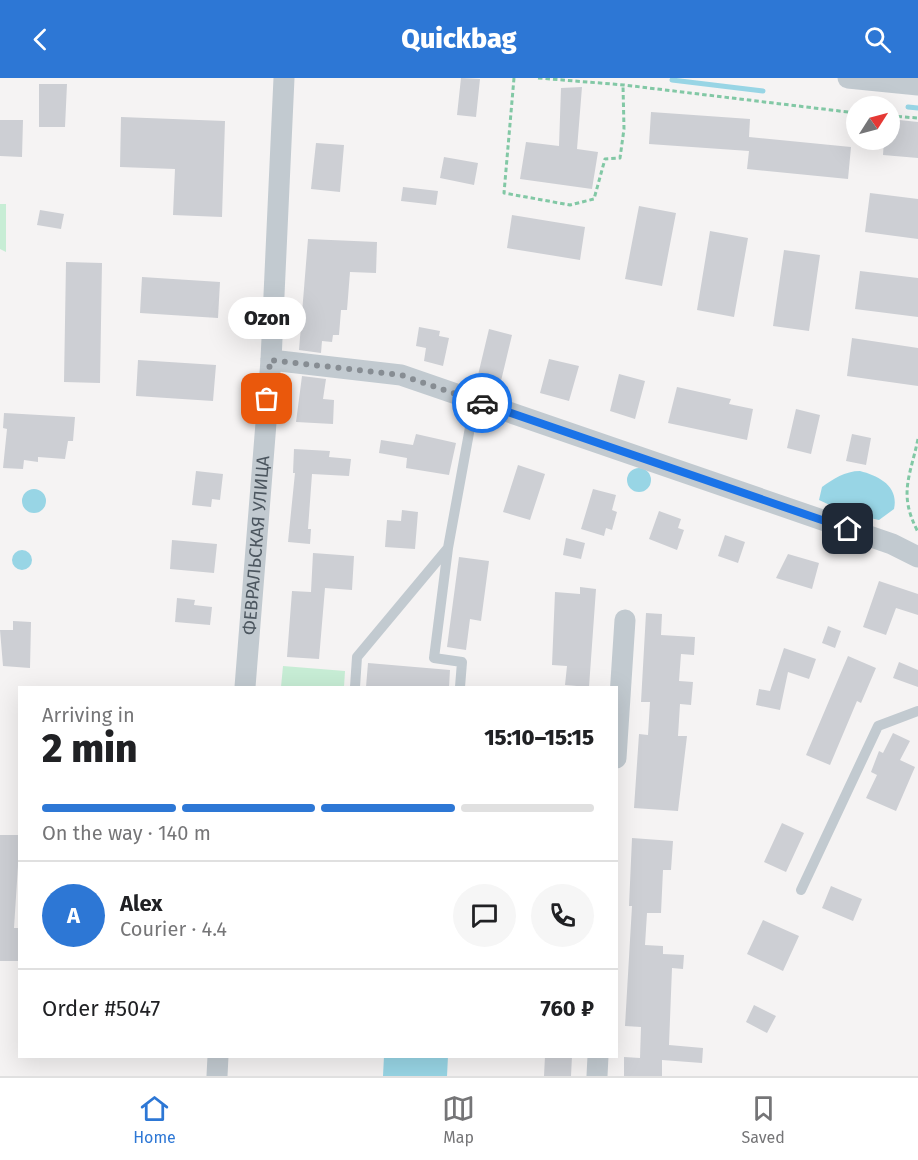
<!DOCTYPE html>
<meta charset="utf-8">
<style>
:root{--surface:#fff;--page:#f6f6f6;--text:#202124;--muted:#757577;--line:#e0e0e0;--accent:#2d77d5}
body{margin:0;font-family:"Fira Sans",sans-serif;background:var(--page);color:var(--text);height:100vh;display:flex;flex-direction:column;font-size:22px;white-space:nowrap}
*{box-sizing:border-box;margin:0}
p{font-size:20px;color:var(--muted)}
.icon{flex:none;width:33px;height:33px;fill:none;stroke:currentColor;stroke-width:2;stroke-linecap:round;stroke-linejoin:round}
.map{position:relative;flex:1;overflow:hidden}
.drawer{position:absolute;left:18px;top:608px;width:600px;height:372px;display:flex;flex-direction:column;background:var(--surface);border-radius:0px;box-shadow:0 6px 24px #0002}
.drawer>*{flex:none}
.needle{width:39px;rotate:54deg}
.tools{position:absolute;left:846px;top:18px;display:grid;gap:12px}
.tools a{display:grid;place-items:center;width:54px;height:54px;border-radius:50%;background:var(--surface);box-shadow:0 6px 24px #0002;font-size:30px}
.pin{position:absolute;display:grid;place-items:center;width:51px;height:51px;color:#fff;margin:-26px;border-radius:12px;box-shadow:0 3px 9px #0006}
.courier{position:absolute;display:grid;place-items:center;width:60px;height:60px;margin:-30px;border:4px solid #1a73e8;border-radius:50%;background:#fff;color:#222;box-shadow:0 2px 8px #0007}
.bubble{position:absolute;height:42px;border-radius:21px;background:var(--surface);box-shadow:0 6px 24px #0002;font-size:20px;font-weight:800;line-height:42px;text-align:center}
.summary em{font-style:normal;font-weight:800}
.summary div{display:flex;flex-direction:column-reverse}
.summary{display:flex;align-items:center;justify-content:space-between;height:102px;padding:0 24px}
h1{font-size:39px;font-weight:800;line-height:45px}
.bar{display:grid;grid-template-columns:repeat(4,1fr);gap:9px 6px;align-content:center;height:72px;padding:0 24px}
.bar i{height:8px;border-radius:4px;background:var(--line)}
.bar .active{background:var(--accent)}
.bar p{grid-column:span 4}
.line{display:flex;align-items:center;gap:15px;padding:0 24px;border-top:2px solid var(--line)}
.line div{flex:1}
.round{display:grid;place-items:center;flex:none;width:63px;height:63px;border-radius:32px;background:var(--page)}
header{display:flex;justify-content:space-between;align-items:center;height:78px;padding:0 24px;background:var(--accent);color:#fff;font-size:27px;font-weight:800}
.dock{display:flex;justify-content:space-around;align-items:center;height:84px;border-top:2px solid var(--line);background:var(--surface);font-size:16px;color:var(--muted)}
.dock a{display:grid;justify-items:center;gap:3px}
.dock .active{color:var(--accent)}
.map>svg:first-child{display:block}
</style>
<header><svg class="icon" aria-label="back" viewBox="0 0 24 24"><path d="M15 5l-7 7 7 7"/></svg>Quickbag<svg class="icon" aria-label="search" viewBox="0 0 24 24"><circle cx="10" cy="10" r="6"/><path d="M15 15l6 6"/></svg></header>
<div class="map">
<svg width="918" height="998" viewBox="0 0 918 998">
<rect width="100%" height="100%" fill="#f5f3f3"/>
<path fill="#c7edd5" d="M0,126H6V174L0,171Z
M283,588L345,593L344,609H281Z"/>
<path fill="#98d5e5" d="M627 402a12 12 0 1 1 24 0a12 12 0 1 1-24 0Z
M860,393C879,398 899,408 894,431L879,442L847,435L819,422L822,409C833,401 845,393 860,393Z
M22 423a12 12 0 1 1 24 0a12 12 0 1 1-24 0Z
M12 482a10 10 0 1 1 20 0a10 10 0 1 1-20 0Z
M384,978H448L447,998H383Z"/>
<g fill="none" stroke-linecap="round" stroke-linejoin="round">
<path stroke="#98d5e5" stroke-width="5" d="M672,2L763,13
M908,29L918,30"/>
</g>
<path fill="#cdcfd4" d="M461,0L480,1L476,39L457,37Z
M39,6H67L65,49H39Z
M582,9L577,71L598,74L592,111L520,101L526,64L559,68L561,10Z
M651,34L750,41L749,59L851,69L848,101L747,91L749,73L649,66Z
M121,39L225,43L222,139L173,137L175,91L120,89Z
M890,41L918,44V80L883,77L884,62H890Z
M0,42H23L22,79L0,78Z
M316,65L344,67L340,114L311,111Z
M444,79L478,85L474,107L440,100Z
M403,109L438,113L436,127L401,123Z
M870,115L918,121V161L865,154Z
M639,128L676,135L662,208L625,201Z
M40,132L64,136L61,151L37,147Z
M512,137L585,149L580,182L507,170Z
M710,153L748,160L734,239L697,232Z
M308,161L377,164L376,195L350,194L347,232H341L339,257H333L332,264L322,263L321,275L299,272Z
M784,172L820,177L809,253L773,248Z
M66,184L102,185L100,305L64,304Z
M860,193L918,200V239L855,231Z
M142,199L220,204L218,240L140,235Z
M419,249L440,253L439,258L449,260L443,288L424,283L426,270L416,268Z
M489,251L512,257L501,303L478,297Z
M852,260L918,270V308L847,298Z
M549,281L579,288L569,323L540,315Z
M138,282L216,287L213,323L136,318Z
M619,296L645,303L635,341L610,333Z
M302,298L326,301L323,321L334,322L333,346L296,344Z
M677,309L731,321L729,326L753,331L747,362L668,345Z
M796,331L820,337L811,376L787,370Z
M4,335L75,339L73,363H68L65,381L38,379V384L24,382L23,391L3,390L7,351L3,350Z
M416,356L456,365L449,397L406,390L407,380L379,375L381,362L413,367Z
M852,356L871,360L866,387L846,383Z
M294,371L330,373L329,379L351,381L349,398L312,396L308,451H311L310,466L288,464L295,395H293Z
M518,387L545,396L530,442L503,434Z
M196,393L223,396L220,422L212,421L211,429L192,427Z
M593,411L616,417L612,432L617,434L612,452L606,450L604,458L581,451Z
M402,432L418,434L415,471L385,469L387,442L401,443Z
M659,433L681,441L678,450L684,452L677,472L649,461Z
M725,457L745,464L738,485L718,478Z
M566,460L585,465L581,481L563,477Z
M172,462L217,466L214,495L170,491Z
M313,475L354,478L352,512L325,510L319,581L287,579L292,513L311,514Z
M788,476L819,485L812,511L776,500Z
M459,479L489,483L481,543L470,541L466,572L447,569Z
M879,503L918,516V537L896,530L886,557L863,549Z
M580,509L596,511L589,609L565,607L567,588L552,587L555,514L580,516Z
M177,520L195,522L194,527L212,529L210,547L175,544Z
M646,535L662,536L661,557L695,559L694,577L681,576L679,603L693,604L691,627L680,626L678,658H687L678,733L634,730L639,656L648,657L650,624H641Z
M13,543L31,544L30,590L3,588L0,552H13Z
M828,548L841,553L835,570L822,565Z
M784,570L816,581L809,601L788,594L780,632L756,627L759,611L770,613Z
M848,578L876,590L861,625L857,623L830,687L806,677Z
M899,584L918,592V609L893,600Z
M368,585L450,592L449,609H366Z
M893,655L910,663L900,682L915,689L896,733L866,720L877,697L871,694L879,673L883,675Z
M782,745L804,755L786,794L764,784Z
M0,757H20L14,850H20V883H0Z
M632,760L673,763L671,792H663L661,835H647L645,867L663,868V876L684,877L683,891L672,890L669,967L703,970L702,985L662,982V998H624V979L640,980L641,949L625,948L632,828H629Z
M831,808L862,821L853,843L822,830Z
M763,842L799,858L783,893L747,876Z
M754,927L776,938L767,955L746,944Z
M545,978H572L571,998H544Z"/>
<g fill="none" stroke-linecap="round" stroke-linejoin="round">
<path stroke="#82c8a5" stroke-width="3" stroke-dasharray="4.5 3" stroke-linecap="butt" d="M514,0L504,115L570,127L594,121L605,81L620,80L624,51L623,7
M538,0L624,7L856,35
M890,38L918,40
M918,361C910,399 898,416 918,454"/>
<path stroke="#c2cad0" stroke-width="10" d="M355,609L357,579L448,470
M460,609L462,584L434,580L448,470L475,322
M801,812L878,648L918,633"/>
<g stroke="#c2cad0" stroke-width="21">
<path d="M848,0L918,7"/>
<path d="M271,282L401,297L892,466L918,479"/>
<path id="s1" d="M245,609L271,282L284,0"/>
<path d="M616,680L625,542"/>
<path d="M217,998L218,978"/>
<path d="M597,998L598,978"/>
</g>
</g>
<g fill="none" stroke-linecap="round" stroke-linejoin="round">
<path stroke="#878d93" stroke-width="6" stroke-dasharray="0 10.8" d="M267,321L270,282L401,297L482,325"/>
<path stroke="#1a73e8" stroke-width="8" d="M482,325L848,451"/>
</g>
<g text-anchor="middle" stroke-width="4.5" stroke-linejoin="round" paint-order="stroke">
<g font-size="18" fill="#4c565f" stroke="#fff">
<text dy="6" stroke="none"><textPath href="#s1" startOffset="142">ФЕВРАЛЬСКАЯ УЛИЦА</textPath></text>
</g>
</g>
</svg>
<div class="tools">
<a><svg class="needle" viewBox="-14 -14 28 28"><path d="M0-13l5 13h-10z" fill="#e53935"/><path d="M0 13l5-13h-10z" fill="#757577"/></svg></a>
</div>
<div class="pin" style="left:267px;top:321px;background:#ea580c"><svg class="icon" aria-label="bag" viewBox="0 0 24 24"><path d="M5 8h14l-1 12H6zM9 8a3 3 0 0 1 6 0"/></svg></div>
<div class="pin" style="left:848px;top:451px;background:#1f2937"><svg class="icon" aria-label="home" viewBox="0 0 24 24"><path d="M3 11l9-7 9 7M6 9v11h12V9"/></svg></div>
<div class="courier" style="left:482px;top:325px"><svg class="icon" aria-label="car" viewBox="0 0 24 24"><path d="M5 17H2v-5l4-1 3-4h7l3 4 3 1v5h-3M9 17h6M6 11h13"/><circle cx="7" cy="17" r="2"/><circle cx="17" cy="17" r="2"/></svg></div>
<div class="bubble" style="left:228px;top:219px;width:78px">Ozon</div>
<section class="drawer">
<div class="summary"><div><h1>2 min</h1><p>Arriving in</p></div><em>15:10–15:15</em></div>
<div class="bar"><i class="active"></i><i class="active"></i><i class="active"></i><i></i><p>On the way · 140 m</p></div>
<div class="line" style="height:108px"><b class="round" style="background:var(--accent);color:#fff">A</b><div><b>Alex</b><p>Courier · 4.4</p></div><a class="round"><svg class="icon" aria-label="chat" viewBox="0 0 24 24"><path d="M4 5h16v11H9l-5 4z"/></svg></a><a class="round"><svg class="icon" aria-label="phone" viewBox="0 0 24 24"><path d="M5 4h4l2 5-3 2q2 4 5 5l2-3 5 2v4C11 20 4 13 5 4z"/></svg></a></div>
<div class="line" style="height:78px"><div>Order #5047</div><b>760 ₽</b></div>
</section>
</div>
<nav class="dock">
<a class="active"><svg class="icon" aria-label="home" viewBox="0 0 24 24"><path d="M3 11l9-7 9 7M6 9v11h12V9"/></svg>Home</a>
<a><svg class="icon" aria-label="map" viewBox="0 0 24 24"><path d="M3 6l6-2 6 2 6-2v14l-6 2-6-2-6 2zM9 4v14M15 6v14"/></svg>Map</a>
<a><svg class="icon" aria-label="saved" viewBox="0 0 24 24"><path d="M7 4h10v16l-5-4-5 4z"/></svg>Saved</a>
</nav>
